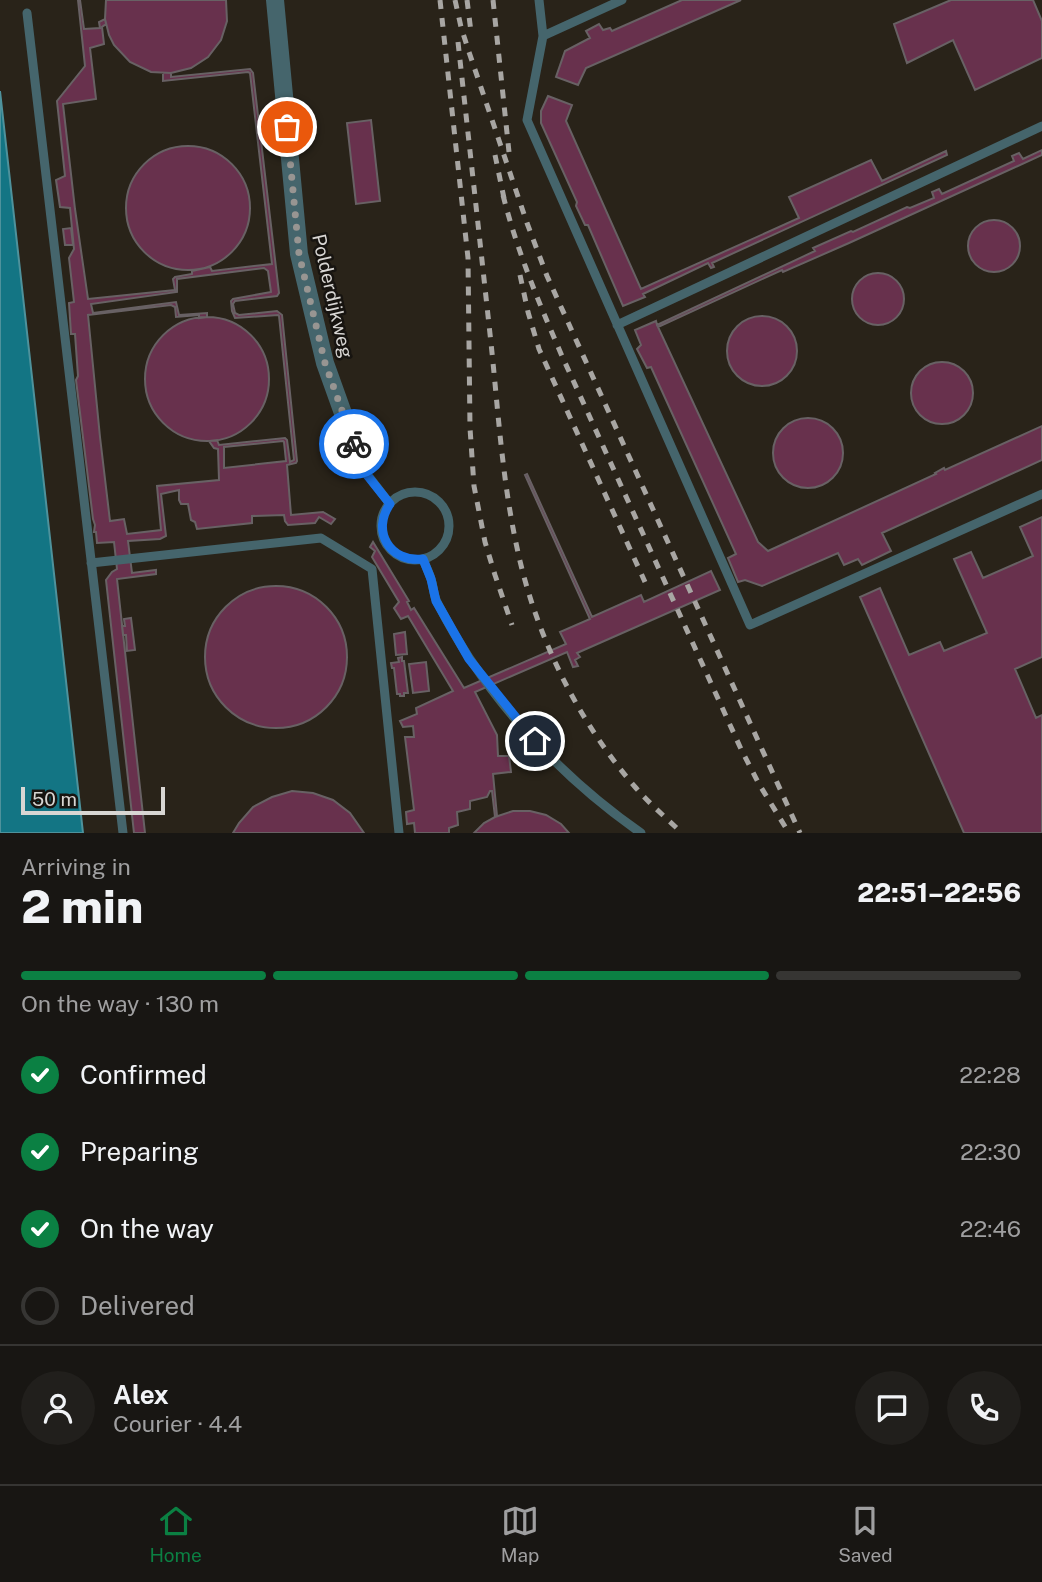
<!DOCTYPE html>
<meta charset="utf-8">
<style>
:root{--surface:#181613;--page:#211f1c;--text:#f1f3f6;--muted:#9f9fa0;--line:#363533;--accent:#0b8043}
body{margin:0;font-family:"Public Sans",sans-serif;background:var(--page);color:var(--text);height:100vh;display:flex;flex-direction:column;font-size:26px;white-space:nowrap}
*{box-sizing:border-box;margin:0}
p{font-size:23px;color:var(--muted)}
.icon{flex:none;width:38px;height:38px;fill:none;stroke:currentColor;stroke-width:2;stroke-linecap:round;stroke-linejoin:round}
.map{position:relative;height:833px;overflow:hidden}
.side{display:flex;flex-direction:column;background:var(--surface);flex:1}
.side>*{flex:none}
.scale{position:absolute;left:21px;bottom:18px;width:144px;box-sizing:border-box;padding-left:7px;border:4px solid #d8d6d3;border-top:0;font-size:19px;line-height:24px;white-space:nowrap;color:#d8d6d3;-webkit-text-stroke:5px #171410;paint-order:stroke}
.pin{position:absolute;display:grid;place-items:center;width:60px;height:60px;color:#fff;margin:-30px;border:4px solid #fff;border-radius:50%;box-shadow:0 2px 7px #0007}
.courier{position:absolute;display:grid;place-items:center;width:70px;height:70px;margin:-35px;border:5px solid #1a73e8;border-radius:50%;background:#fff;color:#222;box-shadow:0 2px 9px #0007}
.headline em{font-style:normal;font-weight:800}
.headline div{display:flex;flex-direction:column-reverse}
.headline{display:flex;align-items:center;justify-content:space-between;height:119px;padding:0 21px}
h1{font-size:46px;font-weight:800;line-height:52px}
.bar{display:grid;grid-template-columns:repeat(4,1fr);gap:10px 7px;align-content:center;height:84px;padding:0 21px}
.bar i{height:9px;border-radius:5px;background:var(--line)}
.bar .selected{background:var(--accent)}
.bar p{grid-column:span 4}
.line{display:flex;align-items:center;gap:18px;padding:0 21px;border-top:2px solid var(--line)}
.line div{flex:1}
.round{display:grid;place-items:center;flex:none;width:74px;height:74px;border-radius:37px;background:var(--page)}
ol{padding:0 21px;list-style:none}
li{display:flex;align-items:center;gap:21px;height:77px}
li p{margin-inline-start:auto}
li .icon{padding:7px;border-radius:50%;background:var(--accent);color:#fff;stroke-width:4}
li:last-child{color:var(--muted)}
li i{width:38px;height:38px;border:4px solid var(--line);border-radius:50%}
.menu{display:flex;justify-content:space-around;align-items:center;height:98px;border-top:2px solid var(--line);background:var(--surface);font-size:19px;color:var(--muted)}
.menu a{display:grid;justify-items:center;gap:4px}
.menu .selected{color:var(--accent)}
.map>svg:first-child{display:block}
</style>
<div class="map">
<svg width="1042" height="833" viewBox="0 0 1042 833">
<rect width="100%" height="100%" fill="#201d19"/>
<path fill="#292319" d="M0,0H1042V833H83L0,91Z"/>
<path fill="#137584" stroke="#4e929c" stroke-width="2" d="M0,91L83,833H0Z"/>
<path fill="#68314d" stroke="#686164" stroke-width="2" fill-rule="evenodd" d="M78,0H80L84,29L100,28L99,22L105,19L106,24L102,27L104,44L90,48L96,99L63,104L75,209L88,299L175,290L173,279L175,277L192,274V271L210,267L212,271L272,264L250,73L248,72L163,81V73H171V77L250,69L253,73L279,293L277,296L235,301L233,304L235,313L239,315L277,311L282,315L297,461L296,463L287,465L291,515L323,512L335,519L331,524L319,517L315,523L288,525L285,521L284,515L252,516V523L197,529L195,522L191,520L188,504H181L179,500V490L161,494L166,536L160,539L128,541L132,573L156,570V574L117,579L145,833H134L106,580L112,572L117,569L114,542L97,543L96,532H94L95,525L93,519L76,380L78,376L75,334H71L69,303L74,302L69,258L74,249L70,208L60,207L56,180L65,176L57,101L85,66ZM264,268L268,271L271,292L233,299L231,301L232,311L235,318L278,315L279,316L294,460L290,462L287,440L285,438L219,445L217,440L209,441L214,448L218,449L219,480L157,486L161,530L127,534L124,519L110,521L100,437L88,315L171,305L175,307L176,317L199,315V318L207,317V313L179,315L176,302L93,313L91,304L177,292V279ZM283,441L284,442L286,461L224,468V447Z
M106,0H226L227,21L221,40L208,57L191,68L171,73L151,72L130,62L114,45L109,35L105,19Z
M682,0H741L586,68L578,85L556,77L565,51L590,38L586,31L599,24L603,30L610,28L612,31Z
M951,0H1033L1042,21V58L975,90L953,40L907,63L894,24Z
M548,96L572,105L566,121L641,289L799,218L789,197L871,160L882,181L946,151L947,155L712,263L714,267L711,268L708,263L643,294L645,297L623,306L588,225H585L576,206L577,202L541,123V111Z
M371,120L380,201L356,204L347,123Z
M126 208a62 62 0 1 1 124 0a62 62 0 1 1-124 0Z
M1042,150V155L849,243L783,272L782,270L658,327L758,542L768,551L936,474L935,473L944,468L945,470L1042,426V460L882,533L891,551L862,565L858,559L844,565L838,553L762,586L745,580L738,582L728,558L736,554L651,367L647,368L637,349L641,345L635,330L656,321L657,325L815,251L813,248L851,231L853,232L907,207L910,208L934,198L932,192L939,189L942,194L1014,161L1012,156L1019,153L1023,159Z
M968 246a26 26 0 1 1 52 0a26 26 0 1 1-52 0Z
M71,228L73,245H65L63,229Z
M852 299a26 26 0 1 1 52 0a26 26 0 1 1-52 0Z
M727 351a35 35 0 1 1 70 0a35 35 0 1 1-70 0Z
M145 379a62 62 0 1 1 124 0a62 62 0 1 1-124 0Z
M911 393a31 31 0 1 1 62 0a31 31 0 1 1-62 0Z
M773 453a35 35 0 1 1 70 0a35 35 0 1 1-70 0Z
M527,474L592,617L641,595L644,602L711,571L720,590L577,653L580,657L575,660L578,666L573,667L567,652L475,692L497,735L498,756H509L511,772L493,774L497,816L495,817L492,791H490L487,797L470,801V809L457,812L458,825L449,828V833H415L414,823L407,824L406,812L414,810L405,737H414L413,726L403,727L400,721L417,714L416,708L453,691L408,616L401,619L394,608L399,602L372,557L375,551L370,547L373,542L409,601L407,602L411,610L414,608L464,688L566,644L560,632L590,619L525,475Z
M1042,517V657L1015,669L1036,718L1042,715V833H964L860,597L880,588L909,655L940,642L944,651L987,633L954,559L971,552L983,578L1033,556L1020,527Z
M205 657a71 71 0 1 1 142 0a71 71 0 1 1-142 0Z
M131,618L135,650L127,651L126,635H123L122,626H125L124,619Z
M405,632L407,654L396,655L394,634Z
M402,657V661H404L408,693H404V696H400V694H397L394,668H392L391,663L399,662L398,658Z
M426,662L429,691L413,693L409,664Z
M292,791L313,793L333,800L350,813L364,833H233L239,823L253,807L272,797Z
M513,811H530L546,815L561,824L569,833H474L484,823L495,817Z"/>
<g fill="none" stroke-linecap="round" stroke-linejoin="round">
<path stroke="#45656c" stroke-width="9" d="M539,0L543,36L527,120L750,625L1042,494
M27,13L123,833
M543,36L622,0
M617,325L1042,126
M363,469L390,504
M381 526a34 34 0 1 1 68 0a34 34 0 1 1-68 0Z
M423,559C425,565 429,572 431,579C434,587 433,596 438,604C484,695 558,775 641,833
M91,563L321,538L372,569L399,833"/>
<path stroke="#45656c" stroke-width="18" d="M275,0L299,254L325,363L363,469"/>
<path stroke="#a8a6a3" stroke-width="5" stroke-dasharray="9 9" stroke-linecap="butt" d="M440,0L468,258L470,428L474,486L485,542L495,575L512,625
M455,0L461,27L469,52L527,223L547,276L800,833
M467,0L471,32
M493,0L509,152
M458,42C469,142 480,242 491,343C498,409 502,477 516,543C534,632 576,719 636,788C650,804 666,818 682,833
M495,155L505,203
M503,195C517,251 539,303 562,356L741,749L759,784L789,833
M520,275L528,312L539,349L645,582"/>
</g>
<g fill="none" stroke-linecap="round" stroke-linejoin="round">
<path stroke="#989592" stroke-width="7" stroke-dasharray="0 12.6" d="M287,127L299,254L325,363L354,444"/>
<path stroke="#1a73e8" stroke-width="9" d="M354,444L363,470L390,504C371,531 390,563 423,559L431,579L436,601L469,659L535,741"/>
</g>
<g text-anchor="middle" stroke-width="5" stroke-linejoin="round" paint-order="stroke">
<g font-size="19" fill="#d8d6d3" stroke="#171410">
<text transform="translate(333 296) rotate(77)" y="7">Polderdijkweg</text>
</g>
</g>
</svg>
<div class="scale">50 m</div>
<div class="pin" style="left:287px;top:127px;background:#ea580c"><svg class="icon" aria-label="bag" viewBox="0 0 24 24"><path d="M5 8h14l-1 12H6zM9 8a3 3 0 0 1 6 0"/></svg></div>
<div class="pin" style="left:535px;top:741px;background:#1f2937"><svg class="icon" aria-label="home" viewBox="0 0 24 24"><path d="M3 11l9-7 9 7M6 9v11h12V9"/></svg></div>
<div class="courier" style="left:354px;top:444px"><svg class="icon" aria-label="bike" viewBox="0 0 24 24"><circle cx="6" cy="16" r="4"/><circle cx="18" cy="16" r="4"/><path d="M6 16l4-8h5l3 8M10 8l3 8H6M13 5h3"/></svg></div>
</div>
<section class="side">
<div class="headline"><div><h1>2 min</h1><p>Arriving in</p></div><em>22:51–22:56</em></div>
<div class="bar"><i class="selected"></i><i class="selected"></i><i class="selected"></i><i></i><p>On the way · 130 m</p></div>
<ol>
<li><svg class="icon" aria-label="check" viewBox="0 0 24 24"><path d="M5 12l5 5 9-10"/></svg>Confirmed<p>22:28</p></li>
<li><svg class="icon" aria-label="check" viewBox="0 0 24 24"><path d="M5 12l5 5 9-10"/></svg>Preparing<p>22:30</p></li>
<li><svg class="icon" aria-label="check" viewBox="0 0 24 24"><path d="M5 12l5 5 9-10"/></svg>On the way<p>22:46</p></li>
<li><i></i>Delivered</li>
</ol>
<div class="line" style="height:126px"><a class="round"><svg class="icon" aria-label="person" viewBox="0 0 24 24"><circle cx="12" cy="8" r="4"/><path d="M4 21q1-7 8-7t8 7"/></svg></a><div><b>Alex</b><p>Courier · 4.4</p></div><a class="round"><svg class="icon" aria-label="chat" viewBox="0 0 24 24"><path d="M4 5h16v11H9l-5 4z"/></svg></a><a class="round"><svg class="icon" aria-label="phone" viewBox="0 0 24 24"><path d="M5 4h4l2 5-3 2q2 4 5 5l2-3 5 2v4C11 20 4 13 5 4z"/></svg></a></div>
</section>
<nav class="menu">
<a class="selected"><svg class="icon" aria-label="home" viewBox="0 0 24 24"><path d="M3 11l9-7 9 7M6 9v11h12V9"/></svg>Home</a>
<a><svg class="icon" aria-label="map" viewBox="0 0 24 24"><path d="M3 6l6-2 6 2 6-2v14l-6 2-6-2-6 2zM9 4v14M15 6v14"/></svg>Map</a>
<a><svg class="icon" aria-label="saved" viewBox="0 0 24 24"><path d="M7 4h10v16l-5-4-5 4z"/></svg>Saved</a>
</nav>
